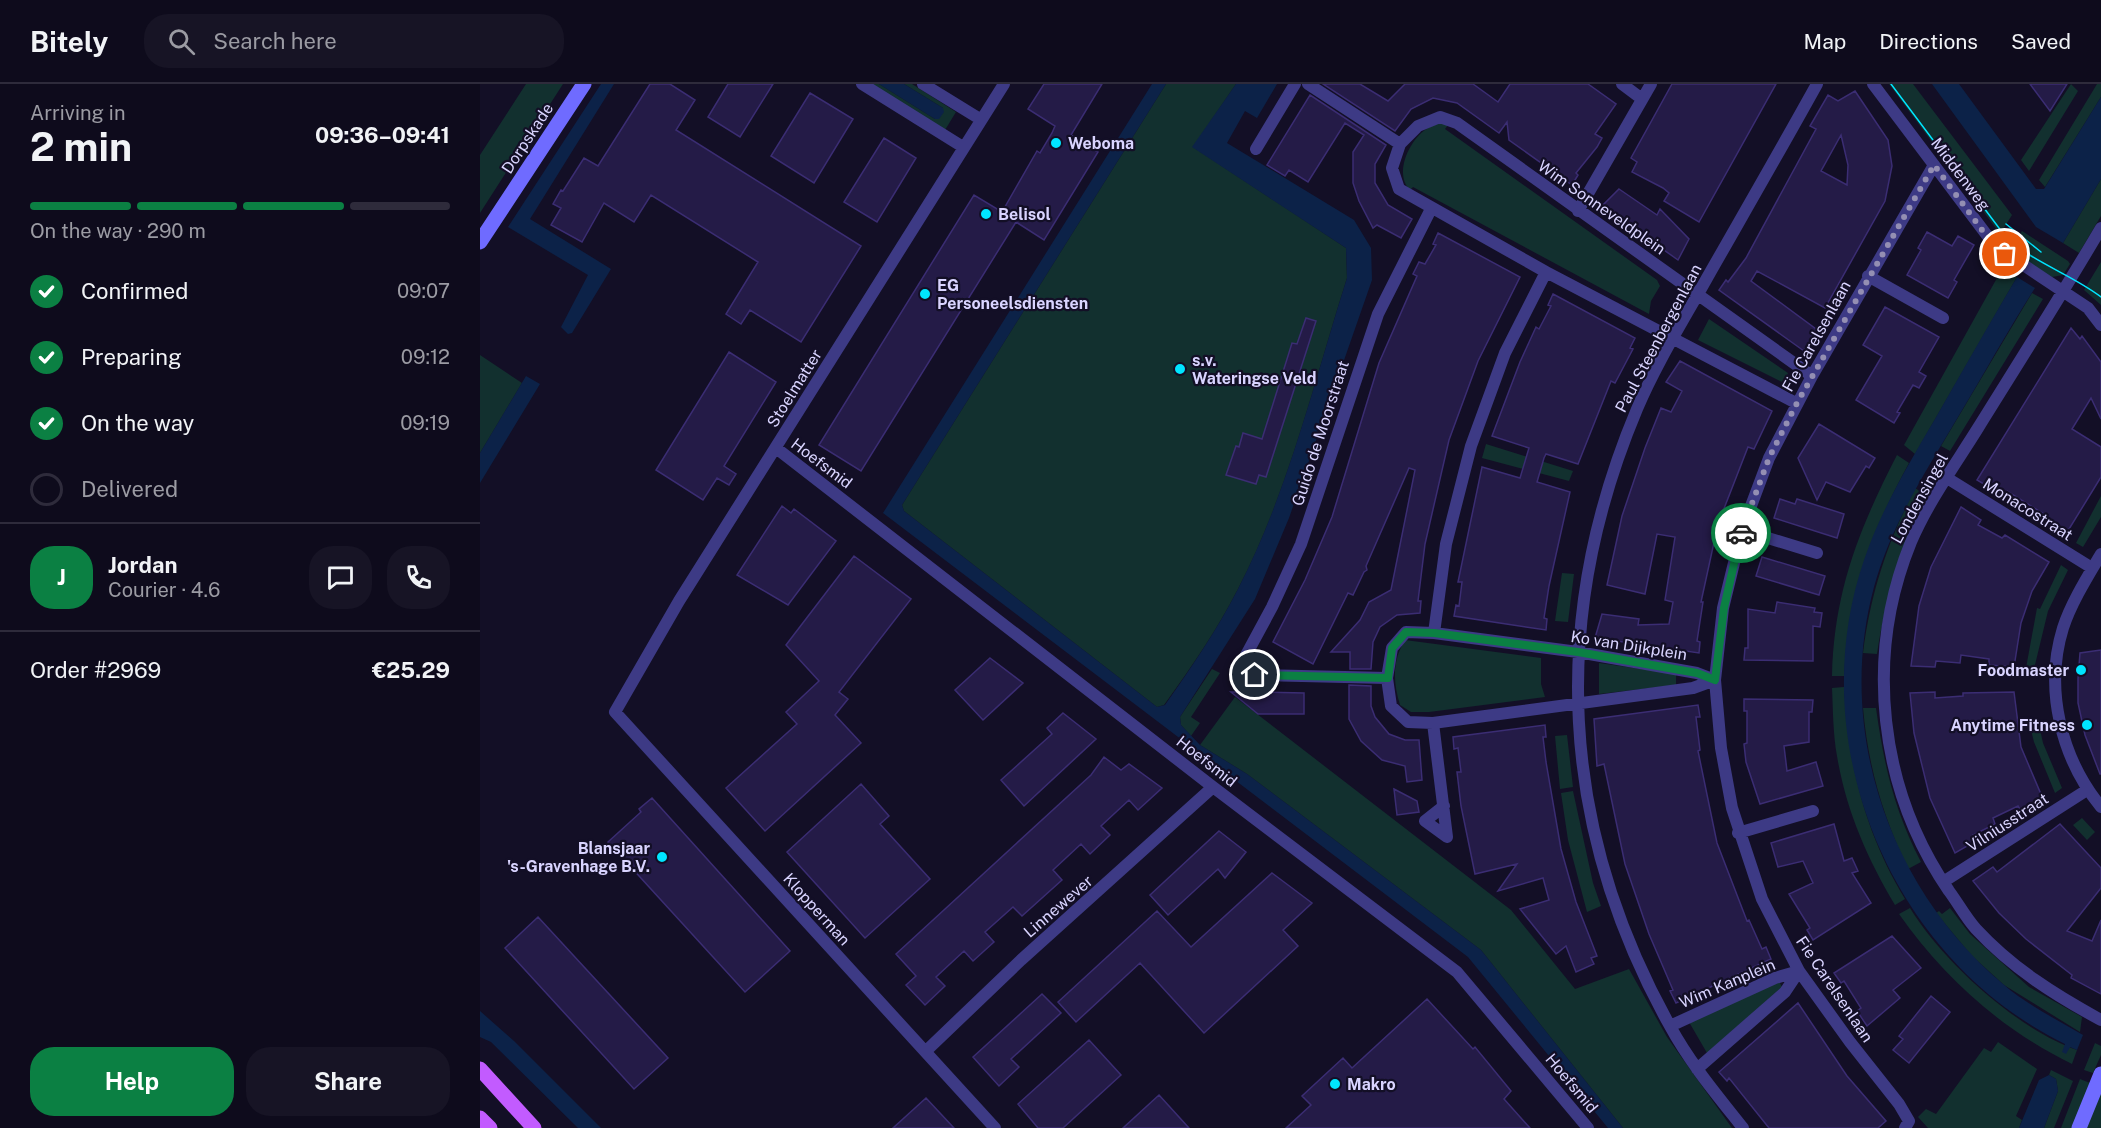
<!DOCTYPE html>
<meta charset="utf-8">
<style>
:root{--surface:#0e0b1c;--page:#171425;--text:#f1f3f6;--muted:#9b9ba3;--line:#2e2b3b;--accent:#0b8043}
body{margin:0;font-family:"Public Sans",sans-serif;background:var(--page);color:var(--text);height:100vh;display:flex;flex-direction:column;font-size:22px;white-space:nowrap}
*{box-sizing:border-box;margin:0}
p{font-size:20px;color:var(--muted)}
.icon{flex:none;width:33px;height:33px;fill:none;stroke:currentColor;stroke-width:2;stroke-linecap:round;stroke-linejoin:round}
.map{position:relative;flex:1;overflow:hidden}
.drawer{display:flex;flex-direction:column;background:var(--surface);width:480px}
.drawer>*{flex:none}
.pin{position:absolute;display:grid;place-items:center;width:51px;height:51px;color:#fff;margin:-26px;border:3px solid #fff;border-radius:50%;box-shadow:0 2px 6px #0007}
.courier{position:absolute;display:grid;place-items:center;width:60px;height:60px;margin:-30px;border:4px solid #0b8043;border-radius:50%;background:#fff;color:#222;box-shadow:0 2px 8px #0007}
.overview em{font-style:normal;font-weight:700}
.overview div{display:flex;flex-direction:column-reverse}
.overview{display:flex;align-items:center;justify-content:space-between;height:102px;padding:0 30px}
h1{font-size:39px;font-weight:700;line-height:45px}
.bar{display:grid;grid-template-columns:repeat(4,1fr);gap:9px 6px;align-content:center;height:72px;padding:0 30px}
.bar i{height:8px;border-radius:4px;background:var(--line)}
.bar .selected{background:var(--accent)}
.bar p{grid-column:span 4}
.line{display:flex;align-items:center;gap:15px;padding:0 30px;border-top:2px solid var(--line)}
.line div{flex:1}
.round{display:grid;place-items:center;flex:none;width:63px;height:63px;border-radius:24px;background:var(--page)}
ol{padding:0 30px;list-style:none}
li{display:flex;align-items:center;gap:18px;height:66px}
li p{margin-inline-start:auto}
li .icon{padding:6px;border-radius:50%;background:var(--accent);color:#fff;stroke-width:4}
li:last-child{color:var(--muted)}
li i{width:33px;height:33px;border:3px solid var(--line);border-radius:50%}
.cta{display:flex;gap:12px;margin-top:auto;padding:12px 30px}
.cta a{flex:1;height:69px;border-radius:24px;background:var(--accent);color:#fff;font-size:24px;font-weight:700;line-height:69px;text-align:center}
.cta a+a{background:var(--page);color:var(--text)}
header{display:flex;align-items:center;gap:36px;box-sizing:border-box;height:84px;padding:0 30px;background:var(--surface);border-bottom:2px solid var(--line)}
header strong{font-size:28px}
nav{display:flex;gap:33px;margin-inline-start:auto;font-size:21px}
.search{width:420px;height:54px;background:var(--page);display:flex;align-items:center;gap:15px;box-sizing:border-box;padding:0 21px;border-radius:24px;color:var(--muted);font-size:22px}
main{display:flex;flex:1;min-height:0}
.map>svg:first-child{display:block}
</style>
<header>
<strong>Bitely</strong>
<div class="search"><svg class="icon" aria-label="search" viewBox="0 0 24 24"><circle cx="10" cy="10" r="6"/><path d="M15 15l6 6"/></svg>Search here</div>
<nav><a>Map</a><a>Directions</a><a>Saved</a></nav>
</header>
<main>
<section class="drawer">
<div class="overview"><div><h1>2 min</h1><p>Arriving in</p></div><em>09:36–09:41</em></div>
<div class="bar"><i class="selected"></i><i class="selected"></i><i class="selected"></i><i></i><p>On the way · 290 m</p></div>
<ol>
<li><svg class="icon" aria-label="check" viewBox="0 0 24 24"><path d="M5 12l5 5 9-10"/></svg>Confirmed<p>09:07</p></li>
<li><svg class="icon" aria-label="check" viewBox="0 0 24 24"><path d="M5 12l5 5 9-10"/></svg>Preparing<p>09:12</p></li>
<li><svg class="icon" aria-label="check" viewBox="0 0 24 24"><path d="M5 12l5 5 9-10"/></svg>On the way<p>09:19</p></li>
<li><i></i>Delivered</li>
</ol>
<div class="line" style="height:108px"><b class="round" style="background:var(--accent);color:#fff">J</b><div><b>Jordan</b><p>Courier · 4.6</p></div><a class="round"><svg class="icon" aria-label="chat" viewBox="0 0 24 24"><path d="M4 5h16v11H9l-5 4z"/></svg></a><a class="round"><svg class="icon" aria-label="phone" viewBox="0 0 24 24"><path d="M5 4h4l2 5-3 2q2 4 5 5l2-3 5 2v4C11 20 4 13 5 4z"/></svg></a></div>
<div class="line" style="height:78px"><div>Order #2969</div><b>€25.29</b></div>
<div class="cta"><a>Help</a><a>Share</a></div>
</section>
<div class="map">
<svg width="1621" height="1044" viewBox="0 0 1621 1044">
<rect width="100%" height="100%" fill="#130f26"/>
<path fill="#12302f" d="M46,0H83L0,129V71Z
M390,0H399L455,35L463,24L424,0H432L476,28L465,46Z
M686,0H756L713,63L866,164L867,194C834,298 808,409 758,505C737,546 711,584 684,621L677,623L424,427L422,421Z
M1409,0H1433L1532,131L1520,150Z
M1591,0L1598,7L1549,87L1541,76Z
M1617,0H1621V13L1565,103L1559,96Z
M962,39L968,41L965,45L1177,196L1180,202L1171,217L1169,230L933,103L930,106C913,90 930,54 948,44C952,41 958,40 962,39Z
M1621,95V132L1599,169L1583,159Z
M1542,147L1588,177L1590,180L1583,191L1572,193L1532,168V162Z
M1621,178V221L1604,206Z
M1522,185L1537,193L1435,370L1424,361Z
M1552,209L1563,215L1470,367L1461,362Z
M1229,235L1308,289L1304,299L1218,256Z
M0,271L42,299L0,369Z
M1006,360L1093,387L1089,397L1002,374Z
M1417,371L1429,379C1389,453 1371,507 1364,592H1352C1354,507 1379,445 1417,371Z
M1435,404L1447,412C1419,468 1407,508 1397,570L1383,569C1391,507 1407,460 1435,404Z
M1621,412V433L1603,463L1596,459Z
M1581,481L1588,486L1568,527L1554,585L1546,584L1557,524L1560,525Z
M1082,489L1094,490L1088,538L1075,537Z
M925,556L1061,574V600L1065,613L949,628H931L920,621C913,598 912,577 925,556Z
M1119,579L1196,590V601L1119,610Z
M732,585L740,589L711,633L720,639L711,652L701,641L700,633Z
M1364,603C1369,681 1384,747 1425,815L1415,821C1387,774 1366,726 1357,672C1353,650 1353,626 1352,604Z
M755,613L1031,826L1095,905L1149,885L1187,953L1252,1044H1143L1001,866L767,690L720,661Z
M1383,624H1396C1404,681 1414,726 1441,778L1428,785C1403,733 1388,682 1383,624Z
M1558,636L1563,659L1582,704L1575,709L1554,658L1549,638Z
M1087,651L1093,703L1080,705L1075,652Z
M1093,707L1113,799L1121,822L1107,828L1088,756L1081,709Z
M1602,734L1615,748L1607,756L1593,741Z
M1430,824C1463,878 1537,945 1597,966L1592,980C1522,946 1464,894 1419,830Z
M1470,824L1490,850L1549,903L1602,933L1600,948L1524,901L1491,871L1456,829L1459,827L1462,830Z
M1299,897L1302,903L1227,969L1209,938Z
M1518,958L1557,985L1536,1032L1542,1036L1539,1044H1448L1438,1033L1446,1025L1456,1030L1504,964L1511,968Z
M1615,959L1621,962V971L1613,989L1604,986Z
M1571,986L1593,997L1574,1044H1564L1578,1007L1576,995L1569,991Z
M1600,995L1610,999L1592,1044H1581Z
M1621,1004V1044H1604Z"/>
<path fill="#0c2248" d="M121,0H134L50,135L131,185L92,249L88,250L81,243L108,191L28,143Z
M399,0H424L463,24L464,28L459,35H455Z
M672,0H686L422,421L424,427L677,623L685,621C711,584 737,546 758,505C808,408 834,298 867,194L866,164L712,63L756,0H797L777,34L765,27L747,59L874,136L891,164L892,196L809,434L775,515L700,633L701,641L720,661L767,690L1001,866L1143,1044H1128L988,873L403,429Z
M1452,0H1479L1556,105H1564L1621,13V95L1583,159L1556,143Z
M1537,193L1555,204C1528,246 1504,290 1478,333C1446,387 1411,441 1394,503C1355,647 1410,805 1523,900C1547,921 1576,935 1603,951L1597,966L1590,963L1586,970L1582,968L1585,960C1411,875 1321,660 1384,476C1401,426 1428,381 1455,335C1482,288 1509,240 1537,193Z
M46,292L60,300L0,399V369Z
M0,927L34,957L121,1044H98L11,958L0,953Z
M1569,991L1576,995L1578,1007L1564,1044H1539L1559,996Z"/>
<path fill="#241b47" stroke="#3b2d73" stroke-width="1.5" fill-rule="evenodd" d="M170,0H190L215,16L196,46L381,162L321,258L270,226L261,240L246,230L278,178L171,111L154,138L124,119L102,158L71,141L81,124L73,120L81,106L83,107L104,74L118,82Z
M248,0H293L260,53L228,33Z
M564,0H622L591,51L618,68L564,156L536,138L381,387L339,361L494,111L522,128L557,67L560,69L572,49L575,42L548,25Z
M843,0H880L908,17L925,0H993L1018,18L1030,0H1108L1136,20L1115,50L1122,54L1117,63L1096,89L1098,91L1092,101L1029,56L1027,38L1019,49L977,19L953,14L931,25L915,47Z
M1192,0H1296L1219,138L1184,117L1189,109L1183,104L1152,88L1157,78L1151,74Z
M1550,0H1587L1570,27Z
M1375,7L1408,56L1412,82L1405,117L1345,224L1277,187L1271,197L1336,245L1324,267L1239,206L1246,196L1248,198L1266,174L1336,45L1330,42L1348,11L1358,17ZM1361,51L1368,81L1367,101L1341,87Z
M330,9L373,35L334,99L291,72Z
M830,11L906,61L895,80V99L908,121L932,135L921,154L897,141L893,144L879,117L873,99V68L884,51L865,39L828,98L809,86L805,92L787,81Z
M404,54L436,74L397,138L364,118Z
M1139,105L1177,131L1180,125L1209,155L1198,176L1122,122Z
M1447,148L1472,162L1478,152L1494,161L1474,196L1477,198L1468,214L1427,191L1441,166L1438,164Z
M958,149L1040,193L998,277L969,356L945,460L938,517H941L940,529L917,531L900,543L893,558L891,585H870V568H851L880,536L889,518L911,506L935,386L929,384L886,482L887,486L884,488L873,511L868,509L833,580L793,558L825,496L852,433L899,279L937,192L933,190L939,178L945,180L956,161L953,160Z
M1073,210L1155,254L1150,264L1153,265L1135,299L1131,297L1098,380L1066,370L1064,374L1057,398L1090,408L1069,502L1064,534L1067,535L1066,546L974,532L976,521L979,522L982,498H978L1002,383L1040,394L1049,364L1012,352L1040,278L1056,243L1059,245L1071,222L1068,221Z
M1405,223L1459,253L1439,288L1446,292L1439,304L1433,301L1417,328L1420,329L1414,339L1376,316L1402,272L1383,261Z
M826,234L836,237L786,393L779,391L776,400L746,391L756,362L759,363L763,349L782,355L812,259L817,260Z
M1591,244L1600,255L1602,252L1621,278V335L1611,314L1592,345L1621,363V393L1586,450L1564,437L1567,432L1527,407L1524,412L1497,396Z
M249,268L296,298L244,382L256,390L249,401L237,394L223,416L176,386Z
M1200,277L1292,327L1274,365L1268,363L1238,440L1221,518H1223L1217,557L1220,558L1219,569L1115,554L1122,530L1159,535L1158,541L1189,540L1193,518L1185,516L1195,453L1177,450L1165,510L1127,501L1142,432L1165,364L1181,324L1191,328L1202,307L1186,298Z
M1339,340L1395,374L1389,384L1386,382L1370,408L1346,398L1337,416L1318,374Z
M1300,415L1315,420L1317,415L1364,430L1357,454L1294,434Z
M302,422L311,429L314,425L356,457L308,521L257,491Z
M1481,423L1501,436L1498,441L1522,454L1525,451L1569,478L1552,507L1541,539L1534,583L1509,581V575L1481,571L1480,579L1456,577L1455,583L1431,582L1439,522L1451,483Z
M374,472L431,515L359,608L368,615L355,631L381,659L285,747L246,704L317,640L306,628L339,597L306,561Z
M1282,473L1345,492L1339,511L1276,492Z
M1297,518L1335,524L1334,528L1342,529L1340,543L1333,542V577L1264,576L1265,564H1268V525L1295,529Z
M1621,566V690H1620L1605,651L1598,619V595L1600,569Z
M510,574L543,599L503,636L475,606Z
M869,601L891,602V622L895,633L909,650L925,656H939L942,696L927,698L925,682L902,676L881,657L869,635Z
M761,605H771V608L824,609V630H778L751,608H758Z
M1455,608V614L1483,612V609L1534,608L1541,663L1563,715L1541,727L1538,722L1513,734L1515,740L1493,751L1496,757L1475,769L1450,714L1434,649L1430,609Z
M1264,615L1333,616L1332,628H1329V658L1304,662L1307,687L1336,678L1343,702L1280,720L1266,678L1264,660L1267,659V627H1264Z
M1218,621L1220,633H1216L1220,666L1218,667L1237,759L1267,837L1269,836L1282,865L1286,863L1291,875L1196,919L1190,907L1193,906L1169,850L1145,780L1124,680L1117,682L1114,635Z
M583,629L616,655L544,722L521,696L572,650L567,644Z
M1065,641L1066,653H1063L1066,678L1081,765L1096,818L1117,872L1111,874L1114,880L1096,888L1086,862L1076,870L1040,825L1069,816L1063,794L1018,807L1037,780L995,790L981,722L977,688H981L978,664L974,665L973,653Z
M624,673L641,686L649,680L682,704L658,726L649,716L621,742L630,751L610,770L601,760L573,786L582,796L542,832L533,823L505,848L514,858L493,877L484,867L456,893L465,902L445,921L426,901L436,892L416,870L611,691Z
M381,700L409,732L400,740L450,795L385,854L307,768Z
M914,705L937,717L939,728L917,731Z
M172,714L310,867L265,908L128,758L161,728L159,725Z
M1354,740L1364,777L1372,774L1378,787L1372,789L1391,819L1333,856L1327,846L1330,844L1309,810L1333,799L1323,777L1298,783L1291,759Z
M1580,740L1621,784V804L1587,847L1612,857L1621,836V910L1591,894L1592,891L1546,855L1519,829L1493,797L1513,783L1517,788Z
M739,747L766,768L745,794L738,785L688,831L670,811Z
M792,789L832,819L803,846L818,862L724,949L660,879L596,938L578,918L677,827L711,863Z
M58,833L188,974L154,1005L25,864Z
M1412,852L1441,884L1413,906L1420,914L1387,942L1377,927L1381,924L1364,897L1361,899L1354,889Z
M562,910L581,929L531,975L539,983L519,1002L493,973Z
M1451,912L1470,928L1429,979L1413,966L1423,955L1419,952Z
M947,915L993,965L995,963L1031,1007L1024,1015L1050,1044H806L831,1021L822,1012L863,974L872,984Z
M1318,919L1367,992L1406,1037L1398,1044H1289L1249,994L1247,997L1239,988Z
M609,956L641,991L583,1044H558L538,1020Z
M679,1011L709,1044H643Z
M446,1014L474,1044H413Z"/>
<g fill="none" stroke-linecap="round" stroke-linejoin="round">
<path stroke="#3d3a85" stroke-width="12" d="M382,0L483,63
M443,0L500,35
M828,0L920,60
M1142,0L1162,15
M1393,0L1515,162L1608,224L1621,241
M776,65L815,0
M1098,127L1171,0
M1621,144C1581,212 1539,278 1498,344C1475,381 1448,418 1431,458C1384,573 1399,705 1469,807C1478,819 1486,834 1496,845C1532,884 1575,911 1621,936
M1388,192L1463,234
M1316,319L1066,188L919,105L912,84L920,60L938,42L960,33L977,39L1332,292
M296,364L733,703L977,888L1108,1044
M1467,394L1612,484
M1262,446L1337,469
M1621,470C1608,492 1591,519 1583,544C1564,605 1581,674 1621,723
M926,548L954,549L1098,568L1217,589L1235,596L1213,604L953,639L928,638L911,622L907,594L912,564Z
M954,549L966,460L991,362L1025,269L1066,188
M907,594L775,591L765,584V573L792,523L821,460L898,230L951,125
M953,639L967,753L945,737L964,722
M1258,749L1333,727
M1463,798L1607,706
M1190,942L1295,894L1319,887
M446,967L541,876L733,703
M1217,985L1305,908L1319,887
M515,1044L135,628L199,517L524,0
M1263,1044C1237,1011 1210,979 1190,942C1079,743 1069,534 1157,325C1176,280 1203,237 1227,194C1264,129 1301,65 1337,0
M1425,1044L1429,1037L1419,1020L1370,958L1319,887L1282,815L1252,724L1241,664L1235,596L1243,524L1262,446L1289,374L1332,292L1454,81"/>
<path stroke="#6f6bff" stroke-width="15" d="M0,158L104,0
M1599,1044L1621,990"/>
<path stroke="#c25bff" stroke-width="15" d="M0,985L54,1044
M0,1034L10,1044"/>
<path stroke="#00e5ff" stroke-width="1.5" d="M1411,0L1525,152C1553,179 1591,190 1621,213
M1526,140L1561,168"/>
</g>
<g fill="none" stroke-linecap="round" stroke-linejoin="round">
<path stroke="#948fb3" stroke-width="6" stroke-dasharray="0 10.8" d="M1261,449L1289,374L1317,319L1454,81L1508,154L1525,170"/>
<path stroke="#0b8043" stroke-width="8" d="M775,591L908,594L912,564L926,548L954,549L1098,568L1217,589L1235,596L1244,524L1261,449"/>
</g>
<g fill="#00e5ff" stroke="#130f26" stroke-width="2">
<circle cx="576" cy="59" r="6"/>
<circle cx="506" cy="130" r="6"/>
<circle cx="445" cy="210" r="6"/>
<circle cx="700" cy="285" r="6"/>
<circle cx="1601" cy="586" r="6"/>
<circle cx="1607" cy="641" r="6"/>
<circle cx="182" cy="773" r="6"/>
<circle cx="855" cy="1000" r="6"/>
</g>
<g text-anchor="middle" stroke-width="4.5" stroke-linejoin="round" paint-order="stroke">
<g font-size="16" fill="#d9d4ff" stroke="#130f26">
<text transform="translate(47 54) rotate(-57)" y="6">Dorpskade</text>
<text transform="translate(1481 90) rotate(53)" y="6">Middenweg</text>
<text transform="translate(1122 123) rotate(35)" y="6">Wim Sonneveldplein</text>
<text transform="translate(1336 252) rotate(-61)" y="6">Fie Carelsenlaan</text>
<text transform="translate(1178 254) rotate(-62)" y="6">Paul Steenbergenlaan</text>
<text transform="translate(314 304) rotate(-58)" y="6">Stoelmatter</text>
<text transform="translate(840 349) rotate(-72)" y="6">Guido de Moorstraat</text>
<text transform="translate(342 379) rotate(37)" y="6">Hoefsmid</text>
<text transform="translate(1439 414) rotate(-61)" y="6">Londensingel</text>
<text transform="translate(1548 425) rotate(32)" y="6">Monacostraat</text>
<text transform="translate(1149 561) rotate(9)" y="6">Ko van Dijkplein</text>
<text transform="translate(727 677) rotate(38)" y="6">Hoefsmid</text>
<text transform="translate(1527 738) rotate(-33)" y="6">Vilniusstraat</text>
<text transform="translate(578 822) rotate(-41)" y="6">Linnewever</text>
<text transform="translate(337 825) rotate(48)" y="6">Klopperman</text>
<text transform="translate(1247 899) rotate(-23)" y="6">Wim Kanplein</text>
<text transform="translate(1355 905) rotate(56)" y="6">Fie Carelsenlaan</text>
<text transform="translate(1092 999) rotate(50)" y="6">Hoefsmid</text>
</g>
<g font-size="16" font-weight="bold" fill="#d9d4ff" stroke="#130f26" text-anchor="start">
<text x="588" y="65">Weboma</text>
<text x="518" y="136">Belisol</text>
<text x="457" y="207">EG<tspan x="457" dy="18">Personeelsdiensten</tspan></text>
<text x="712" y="282">s.v.<tspan x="712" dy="18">Wateringse Veld</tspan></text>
<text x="1589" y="592" text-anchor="end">Foodmaster</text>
<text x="1595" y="647" text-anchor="end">Anytime Fitness</text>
<text x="170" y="770" text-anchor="end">Blansjaar<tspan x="170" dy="18">'s-Gravenhage B.V.</tspan></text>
<text x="867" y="1006">Makro</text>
</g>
</g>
</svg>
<div class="pin" style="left:1525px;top:170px;background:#ea580c"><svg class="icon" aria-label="bag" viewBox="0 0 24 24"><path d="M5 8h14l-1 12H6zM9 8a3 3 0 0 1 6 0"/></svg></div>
<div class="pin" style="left:775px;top:591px;background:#1f2937"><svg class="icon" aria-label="home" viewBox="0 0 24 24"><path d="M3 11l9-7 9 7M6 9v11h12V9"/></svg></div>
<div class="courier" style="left:1261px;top:449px"><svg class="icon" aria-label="car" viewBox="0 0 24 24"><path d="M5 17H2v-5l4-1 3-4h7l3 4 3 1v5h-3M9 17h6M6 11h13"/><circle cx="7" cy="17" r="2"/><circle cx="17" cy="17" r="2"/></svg></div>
</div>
</main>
